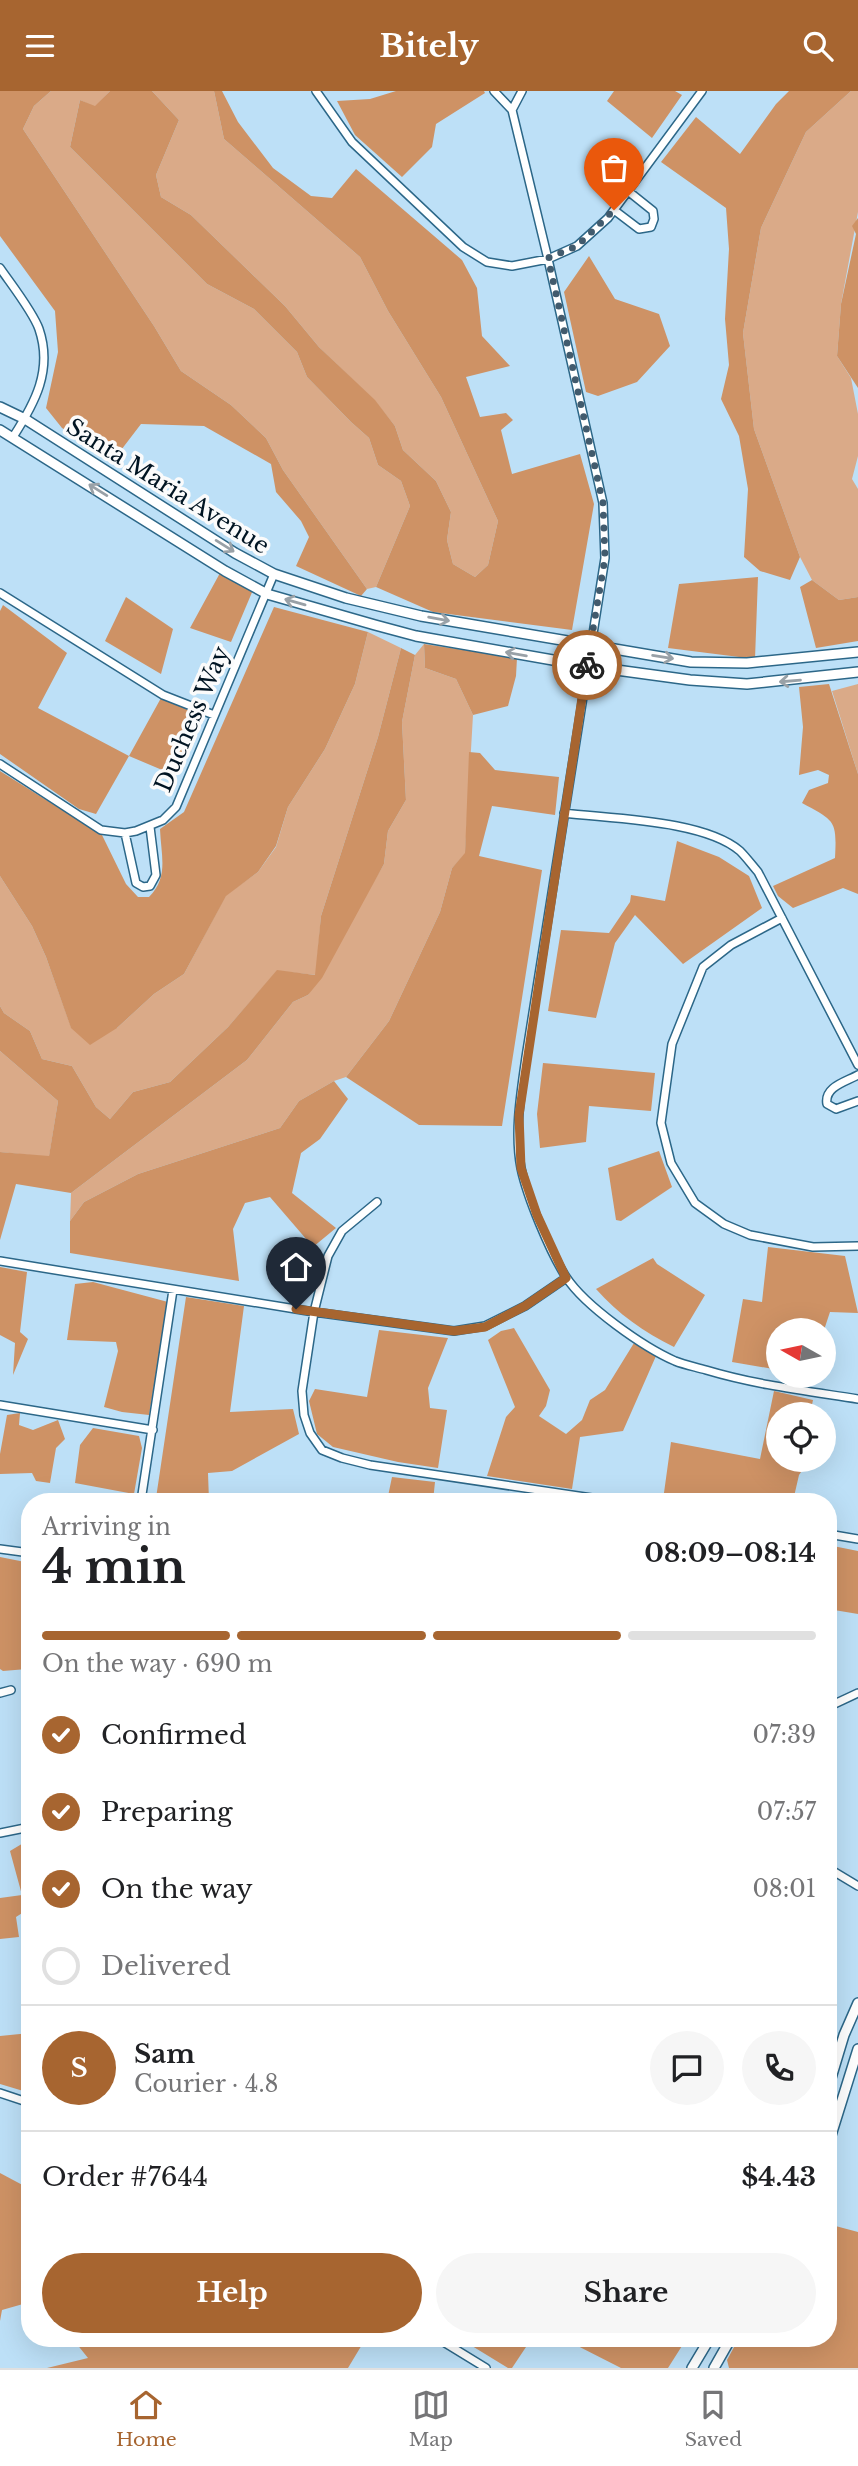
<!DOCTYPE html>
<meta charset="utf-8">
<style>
:root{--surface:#fff;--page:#f6f6f6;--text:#202124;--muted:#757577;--line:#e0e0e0;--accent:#a76530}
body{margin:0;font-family:"Libre Baskerville",serif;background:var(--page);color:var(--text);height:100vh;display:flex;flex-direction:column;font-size:26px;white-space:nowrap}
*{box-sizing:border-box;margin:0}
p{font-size:23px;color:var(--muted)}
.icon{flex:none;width:38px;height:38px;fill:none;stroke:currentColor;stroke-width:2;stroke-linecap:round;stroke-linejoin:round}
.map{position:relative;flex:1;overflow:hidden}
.sheet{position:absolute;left:21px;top:1402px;width:816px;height:854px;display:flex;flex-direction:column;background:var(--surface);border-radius:28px;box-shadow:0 7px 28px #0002}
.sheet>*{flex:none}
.needle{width:46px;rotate:279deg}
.controls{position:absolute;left:766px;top:1227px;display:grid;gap:14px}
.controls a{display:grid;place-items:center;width:70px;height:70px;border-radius:50%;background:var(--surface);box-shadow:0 7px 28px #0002;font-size:35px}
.pin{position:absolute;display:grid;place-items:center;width:60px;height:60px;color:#fff;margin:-72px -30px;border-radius:50% 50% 50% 0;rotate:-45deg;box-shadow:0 0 7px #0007}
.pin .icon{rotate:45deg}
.courier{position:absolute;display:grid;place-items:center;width:70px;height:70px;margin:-35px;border:5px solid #a76530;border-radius:50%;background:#fff;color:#222;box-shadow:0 2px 9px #0007}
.overview em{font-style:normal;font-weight:700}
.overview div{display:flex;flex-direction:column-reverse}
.overview{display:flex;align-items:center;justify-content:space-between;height:119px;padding:0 21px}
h1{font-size:46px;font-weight:700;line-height:52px}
.bar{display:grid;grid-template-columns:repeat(4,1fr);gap:10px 7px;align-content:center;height:84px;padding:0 21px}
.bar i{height:9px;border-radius:5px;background:var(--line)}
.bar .selected{background:var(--accent)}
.bar p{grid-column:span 4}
.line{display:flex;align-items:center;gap:18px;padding:0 21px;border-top:2px solid var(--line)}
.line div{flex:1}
.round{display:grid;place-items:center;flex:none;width:74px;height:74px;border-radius:37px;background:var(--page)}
ol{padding:0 21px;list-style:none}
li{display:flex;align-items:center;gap:21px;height:77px}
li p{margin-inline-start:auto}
li .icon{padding:7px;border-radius:50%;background:var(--accent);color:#fff;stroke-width:4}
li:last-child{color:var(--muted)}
li i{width:38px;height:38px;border:4px solid var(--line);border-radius:50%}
.primary-button{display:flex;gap:14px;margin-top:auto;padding:14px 21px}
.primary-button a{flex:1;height:80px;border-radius:42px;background:var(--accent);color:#fff;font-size:28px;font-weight:700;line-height:80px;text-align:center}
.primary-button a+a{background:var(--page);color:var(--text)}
header{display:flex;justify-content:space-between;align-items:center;height:91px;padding:0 21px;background:var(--accent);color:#fff;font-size:32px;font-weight:700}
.dock{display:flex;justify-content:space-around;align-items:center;height:98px;border-top:2px solid var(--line);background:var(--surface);font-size:19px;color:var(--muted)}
.dock a{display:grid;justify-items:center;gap:4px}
.dock .selected{color:var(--accent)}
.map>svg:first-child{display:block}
</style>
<header><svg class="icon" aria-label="menu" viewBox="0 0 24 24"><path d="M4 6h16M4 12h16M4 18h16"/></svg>Bitely<svg class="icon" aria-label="search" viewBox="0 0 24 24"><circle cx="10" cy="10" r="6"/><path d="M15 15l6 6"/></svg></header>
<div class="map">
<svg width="858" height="2277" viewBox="0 0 858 2277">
<rect width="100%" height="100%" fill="#bde0f7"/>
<path fill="#daaa88" d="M51,0H110L95,16L80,9L70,56L207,193L254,218L297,261L307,286L351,331L369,347L378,374L401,390L410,415L376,496L367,498L283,379L266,347L231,314L181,280L154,235L23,38L34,15Z
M152,0H214L224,48L360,166L388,220L441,306L498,430L488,474L475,486L453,473L447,449L451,421L436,390L403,359L395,335L375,310L319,256L285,215L191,124L161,106L156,84L179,29Z
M851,0H858V121L841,213L837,265L851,287L858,323V365L852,388L858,398V506L839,509L812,489L800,466L754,338L743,242L761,137L806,41Z
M368,541L401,557L378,646L321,825L316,884L277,880L228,936L170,991L133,1001L110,1028L96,1016L72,975L42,968L30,940L4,922L0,915V785L32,835L46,866L71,936L117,937L154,903L184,883L226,804L258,781L276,756L288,716L325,658L355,593Z
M424,553L425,577L456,588L473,624L465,763L452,777L440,821L389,930L346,986L334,990L299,1010L280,1037L138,1083L84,1111L70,1130L71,1102L247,969L293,911L308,904L384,773L388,740L406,709L402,631L415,564Z
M858,593V683L832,600Z
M0,960L58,1010L49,1066L0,1061Z"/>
<path fill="#ce9265" d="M0,0H51L34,15L23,38L154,235L181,280L231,314L266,347L283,379L367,498L361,505L296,475L309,446L301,430L276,401L271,373L204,335L141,333L115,367L62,337L46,317L58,261L55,220L0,145Z
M110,0H152L179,29L156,84L161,106L191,124L285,215L319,256L375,309L395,335L403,359L436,390L451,421L447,449L453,473L475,486L488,474L498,430L441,306L388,220L360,166L224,48L214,0H222L238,31L273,77L311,105L332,107L356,78L462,169L477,197L482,245L510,275L466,286L480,326L506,322L513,329L501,339L512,383L580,363L594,413L572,539L433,521L376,496L410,415L401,390L378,374L369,347L351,331L307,286L297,261L254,218L207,193L70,56L80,9L95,15Z
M396,0H484L485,2L436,33L432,56L402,86L355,44L337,10L370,8Z
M614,0H675L682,4L652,47L607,10Z
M789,0H851L806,41L761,137L743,242L754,338L800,466L790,489L760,480L744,466L748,398L739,345L721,308L729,274L725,228L729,158L726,117L661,71L696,26L740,63L776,13Z
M858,127V297L837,265L841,213L856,143L852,135Z
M589,165L615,208L659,223L670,255L637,291L598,305L586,301L564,201Z
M220,482L253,499L231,551L190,537Z
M758,486L755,568L668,557L679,493Z
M812,489L839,509L858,506V550L816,557L800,496Z
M126,506L173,538L161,583L105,550Z
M3,514L67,562L38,617L129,665L161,607L202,625L174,684L129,665L96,723L79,718L0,663V520Z
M274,516L368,541L355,593L325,658L288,716L276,755L258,781L226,805L184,883L154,903L117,937L90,954L71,937L46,866L32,835L0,785V680L102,744L126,793L138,806H149C169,786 161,765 160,738L184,721Z
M424,553L517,567L516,585L508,615L473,624L456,588L425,577Z
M401,557L415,564L402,631L406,709L388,740L384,773L322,887L308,904L293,911L247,969L71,1102L16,1093L0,1149V1061L49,1065L58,1010L0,960V915L4,922L30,940L42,968L72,975L96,1016L110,1028L133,1001L170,991L228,936L277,879L315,884L321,825L378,646Z
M829,593L858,683V803L843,797L793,817L778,805L773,795L835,767C837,729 835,730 802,712L809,699L828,692L829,684L818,679L799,684L803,636L799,596Z
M469,661L480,662L495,679L559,686L555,724L492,715L479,765L542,779L502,1035L419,1034L346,986L389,930L440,821L452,777L465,762Z
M677,750L719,766L749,785L762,817L683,873L635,824L615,852L596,927L548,920L561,839L609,842L630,811L631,804L665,810Z
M543,972L655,982L651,1020L589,1015L586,1051L540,1057L537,1023Z
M334,990L348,1008L320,1048L301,1062L292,1102L336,1137L313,1156L270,1106L245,1112L233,1138L239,1190L70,1162V1130L84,1111L138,1083L280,1037L299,1010Z
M659,1060L672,1096L621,1130L616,1129L608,1077Z
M768,1156L845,1165L858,1222L830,1221L824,1239H779V1279L732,1271L743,1208L762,1211Z
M653,1167L657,1173L705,1204L674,1256C644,1241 618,1223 596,1198Z
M0,1176L27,1181L20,1241L28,1248L13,1284L15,1252L0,1244Z
M93,1191L168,1211L149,1324L122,1321L104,1316L118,1260L116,1251L67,1249L75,1193Z
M186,1206L244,1215L230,1321L293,1318L299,1343L232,1380L208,1382L209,1410H165L156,1407Z
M514,1237L550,1299L546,1315L539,1325L566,1343L582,1329L590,1309L605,1299L634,1252L656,1265L623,1340L580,1346L572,1398L487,1385L506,1326L515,1316L488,1249L501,1240Z
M379,1239L448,1247L428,1297L430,1317L447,1319L438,1377L398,1371L333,1356L317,1343L309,1310L315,1298L367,1306Z
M774,1300L813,1309L810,1323H779V1368L803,1369L806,1374L799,1384L793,1410L663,1409L671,1351L760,1368Z
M20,1322L19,1334L33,1339L58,1329L65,1348L56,1357L50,1392L36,1390L32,1382L0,1383V1363L7,1324Z
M93,1337L139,1345L142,1357L134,1403L75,1392L80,1354Z
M392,1386L435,1391L433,1410H387Z
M828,1454L858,1460V1523L828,1518Z
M0,1466L30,1472V1586L27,1578L3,1580L0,1578Z
M30,1748V1817L16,1826L19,1846L0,1848V1807L22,1804L10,1760Z
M30,1942V2002L0,1993V1945Z
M0,2082L30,2098V2211L2,2219L0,2230Z
M828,2133L858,2141V2277H729L727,2269L739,2247H828Z
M72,2247H366L348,2277H47L88,2267Z
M459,2247H532L512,2277H508Z
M562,2247H687L668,2277H621Z"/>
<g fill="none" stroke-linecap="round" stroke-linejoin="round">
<g stroke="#2c6788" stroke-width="10">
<path id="minor" d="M316,0L352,51L463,156L487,171L512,175L548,168L577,155L608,127L702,0
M494,0L512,19L548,168L603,412L605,467L526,966C521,1002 514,1041 521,1077C527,1106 550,1161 566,1186C585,1215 643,1256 675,1270C685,1274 696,1276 706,1279C756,1294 807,1300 858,1308
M512,19L522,0
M614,119L639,138L651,136L654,128L653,120L628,100
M0,177C11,193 33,221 39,238C53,279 35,312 13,346
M0,502L163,604L214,624
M0,673L101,739L125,742L136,740L163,729L176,716L274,483
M564,722C612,728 704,729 740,760C746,766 752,774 758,781L858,974
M125,742L136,792L143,796L150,795L156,784L150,736
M782,827L731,854L703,876L672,953L661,1032L671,1072L695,1112L724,1133L750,1144L813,1156L858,1155
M858,984C845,991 824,996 827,1013L836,1018L858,1010
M377,1111L342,1140L328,1165L314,1221L302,1300L304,1324L310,1342L322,1359L342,1367L370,1374L612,1410
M0,1170L314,1221L454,1240L485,1235L525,1215L566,1187
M0,1314L153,1339
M141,1410L173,1199
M828,1443L858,1448
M0,1458L30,1462
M0,1602L11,1599
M828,1616L858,1602
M0,1742L30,1736
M828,1777L858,1795
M0,2002L30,2012
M437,2247L486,2277"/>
</g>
<g stroke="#2c6788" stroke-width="12">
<path id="tertiary" d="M0,316L25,328L235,462L274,483L346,507L421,525L691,571L747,572L858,561
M0,339L225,480L267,503L375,534L416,545L587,575L690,589L747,593L858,581
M828,1997L844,1944L858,1912
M828,2054L858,1958
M692,2277L710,2247
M714,2277L731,2247"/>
</g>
<use href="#minor" stroke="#fff" stroke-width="7"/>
<use href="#tertiary" stroke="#fff" stroke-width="9"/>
</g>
<defs><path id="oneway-shaft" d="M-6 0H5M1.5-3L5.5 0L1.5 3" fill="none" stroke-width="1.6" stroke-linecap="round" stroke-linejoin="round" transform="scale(1.75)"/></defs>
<g stroke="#99a1a7">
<use href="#oneway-shaft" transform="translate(98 399) rotate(-148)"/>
<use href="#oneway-shaft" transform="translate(225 455) rotate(32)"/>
<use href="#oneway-shaft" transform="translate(295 511) rotate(-164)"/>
<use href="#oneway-shaft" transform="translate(439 528) rotate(10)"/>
<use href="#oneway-shaft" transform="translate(516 563) rotate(-170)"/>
<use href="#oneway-shaft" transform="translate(663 566) rotate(9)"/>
<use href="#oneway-shaft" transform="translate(790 590) rotate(175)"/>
</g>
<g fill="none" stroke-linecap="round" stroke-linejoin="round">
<path stroke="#425b6d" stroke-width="7" stroke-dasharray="0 12.6" d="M587,574L605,467L603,412L548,167L577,155L614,119"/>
<path stroke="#a76530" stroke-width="9" d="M296,1218L454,1240L485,1236L525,1215L566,1187L537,1124L521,1077L519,1024L587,574"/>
</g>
<g text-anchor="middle" stroke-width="7" stroke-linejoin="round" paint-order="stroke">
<g font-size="23" fill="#001422" stroke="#fbfbfb">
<text transform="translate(168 395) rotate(32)" y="8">Santa Maria Avenue</text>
<text transform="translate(192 628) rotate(-67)" y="8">Duchess Way</text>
</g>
</g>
</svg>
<div class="controls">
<a><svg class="needle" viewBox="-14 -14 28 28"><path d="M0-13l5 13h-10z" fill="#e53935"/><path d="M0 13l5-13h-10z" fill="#757577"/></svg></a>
<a><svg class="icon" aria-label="locate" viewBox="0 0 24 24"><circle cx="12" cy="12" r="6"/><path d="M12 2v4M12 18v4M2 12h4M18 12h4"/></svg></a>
</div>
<div class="pin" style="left:614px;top:119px;background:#ea580c"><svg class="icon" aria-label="bag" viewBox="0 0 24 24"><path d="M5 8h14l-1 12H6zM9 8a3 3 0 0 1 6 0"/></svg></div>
<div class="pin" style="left:296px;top:1218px;background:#1f2937"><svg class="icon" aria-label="home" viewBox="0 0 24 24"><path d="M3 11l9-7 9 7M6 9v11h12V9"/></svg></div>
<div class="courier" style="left:587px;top:574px"><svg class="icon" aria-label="bike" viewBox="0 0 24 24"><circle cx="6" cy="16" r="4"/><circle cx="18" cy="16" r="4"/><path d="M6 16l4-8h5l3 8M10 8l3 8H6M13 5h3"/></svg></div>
<section class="sheet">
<div class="overview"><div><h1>4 min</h1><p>Arriving in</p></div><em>08:09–08:14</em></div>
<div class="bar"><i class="selected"></i><i class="selected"></i><i class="selected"></i><i></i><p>On the way · 690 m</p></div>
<ol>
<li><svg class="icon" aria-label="check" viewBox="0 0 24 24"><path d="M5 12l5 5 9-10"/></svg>Confirmed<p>07:39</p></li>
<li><svg class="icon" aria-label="check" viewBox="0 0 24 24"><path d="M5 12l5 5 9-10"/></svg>Preparing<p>07:57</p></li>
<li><svg class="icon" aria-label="check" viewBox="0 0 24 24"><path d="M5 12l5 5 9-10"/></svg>On the way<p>08:01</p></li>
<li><i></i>Delivered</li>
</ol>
<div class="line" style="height:126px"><b class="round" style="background:var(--accent);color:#fff">S</b><div><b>Sam</b><p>Courier · 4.8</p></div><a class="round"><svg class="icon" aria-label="chat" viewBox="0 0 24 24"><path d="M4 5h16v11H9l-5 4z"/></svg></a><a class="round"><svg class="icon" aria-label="phone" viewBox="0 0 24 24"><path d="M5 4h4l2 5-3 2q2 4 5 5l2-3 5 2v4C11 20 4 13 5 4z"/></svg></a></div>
<div class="line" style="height:91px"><div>Order #7644</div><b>$4.43</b></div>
<div class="primary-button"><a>Help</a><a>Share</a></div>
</section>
</div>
<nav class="dock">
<a class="selected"><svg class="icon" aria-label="home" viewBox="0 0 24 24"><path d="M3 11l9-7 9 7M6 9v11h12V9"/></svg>Home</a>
<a><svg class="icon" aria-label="map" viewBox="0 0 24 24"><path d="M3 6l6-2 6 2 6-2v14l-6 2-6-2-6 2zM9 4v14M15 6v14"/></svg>Map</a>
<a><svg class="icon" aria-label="saved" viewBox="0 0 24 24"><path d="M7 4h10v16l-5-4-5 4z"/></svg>Saved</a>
</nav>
